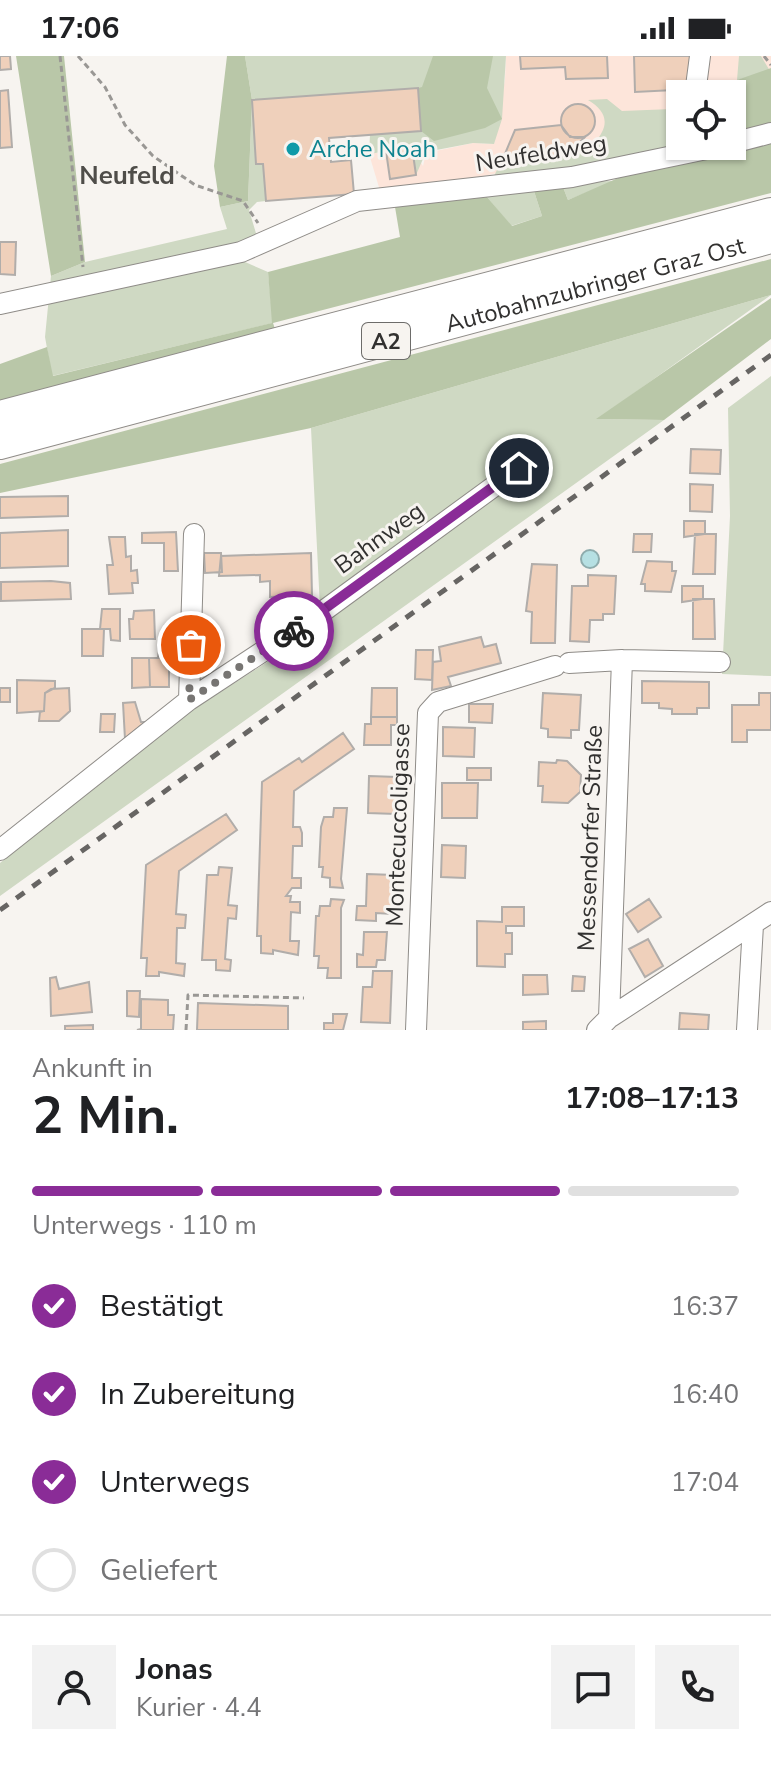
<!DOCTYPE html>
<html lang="de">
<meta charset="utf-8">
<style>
:root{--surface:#fff;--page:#f2f2f2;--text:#202124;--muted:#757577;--line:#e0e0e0;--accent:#8a2c97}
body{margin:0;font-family:"Nunito Sans",sans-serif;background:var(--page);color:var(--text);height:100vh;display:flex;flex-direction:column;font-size:30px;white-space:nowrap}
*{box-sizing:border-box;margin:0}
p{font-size:26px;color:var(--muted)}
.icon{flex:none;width:44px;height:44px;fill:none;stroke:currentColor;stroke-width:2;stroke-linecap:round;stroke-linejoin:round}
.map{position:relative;height:974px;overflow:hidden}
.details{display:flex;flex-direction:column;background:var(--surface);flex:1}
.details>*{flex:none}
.fabs{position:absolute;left:666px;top:24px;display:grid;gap:16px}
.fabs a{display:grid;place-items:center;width:80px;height:80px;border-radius:0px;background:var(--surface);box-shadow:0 2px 6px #0004;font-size:40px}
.pin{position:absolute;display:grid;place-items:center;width:68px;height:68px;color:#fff;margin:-34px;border:4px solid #fff;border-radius:50%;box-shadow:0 2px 8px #0007}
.courier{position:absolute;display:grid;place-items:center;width:80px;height:80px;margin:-40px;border:6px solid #8a2c97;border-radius:50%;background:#fff;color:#222;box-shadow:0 2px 10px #0007}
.summary em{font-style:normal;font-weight:700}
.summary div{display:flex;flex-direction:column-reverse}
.summary{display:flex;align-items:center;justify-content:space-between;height:136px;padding:0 32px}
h1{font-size:52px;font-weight:700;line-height:60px}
.bar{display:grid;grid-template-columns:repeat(4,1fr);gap:12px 8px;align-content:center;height:96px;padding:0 32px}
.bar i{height:10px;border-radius:6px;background:var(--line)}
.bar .selected{background:var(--accent)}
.bar p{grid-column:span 4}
.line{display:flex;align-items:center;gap:20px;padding:0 32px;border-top:2px solid var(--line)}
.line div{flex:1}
.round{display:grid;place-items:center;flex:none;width:84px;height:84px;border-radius:0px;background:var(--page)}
ol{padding:0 32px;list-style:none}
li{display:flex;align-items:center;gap:24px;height:88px}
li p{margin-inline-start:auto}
li .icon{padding:8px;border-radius:50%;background:var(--accent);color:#fff;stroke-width:4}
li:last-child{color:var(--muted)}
li i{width:44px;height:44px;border:4px solid var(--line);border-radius:50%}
.status{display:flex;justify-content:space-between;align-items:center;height:56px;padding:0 40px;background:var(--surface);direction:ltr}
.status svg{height:22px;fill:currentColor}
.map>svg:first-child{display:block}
</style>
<div class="status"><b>17:06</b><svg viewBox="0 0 49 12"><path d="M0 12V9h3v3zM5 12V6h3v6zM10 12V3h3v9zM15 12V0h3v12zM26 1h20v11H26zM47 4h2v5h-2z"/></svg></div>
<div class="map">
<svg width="771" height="974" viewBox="0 0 771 974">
<rect width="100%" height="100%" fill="#f7f4f0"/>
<path fill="#fde5da" d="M506,0H771V12L737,24L711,25L708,38H680V80L483,120L479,127L381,138L369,98L412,91L423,110L426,97L473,87L494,88L505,23Z"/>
<path fill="#cfd9c3" d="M245,0H506L502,63L494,88L473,87L426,96L416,119L412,91L369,98L370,79L421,75L417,32L252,45L256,108H263L266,145L257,146L249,154L258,184L241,197L245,206L268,216L273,267L52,320L45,281L51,220L85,206L227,173L220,151L248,145L252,44Z
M739,0H761L770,15L737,24Z
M607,43L622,55L672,53L678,62L680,84L669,94L566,114L494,120L504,100L506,107L567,99L589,84L594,87C610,70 608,56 588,44Z
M615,125L568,144L561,126Z
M533,132L542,160L511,170L487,141Z
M771,239L598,363L664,364L0,840V807L161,674L272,603L430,487L320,552L311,372Z
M771,320V620L722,618L730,460L728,352Z"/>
<path fill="#b9c7a8" d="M16,0H64L85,206L51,220Z
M227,0H245L252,44L248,145L220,151L214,110Z
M433,0H493L487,32L502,63L485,72L434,85L421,75L418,32L422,31Z
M771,12V137L273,267L276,276L0,346V308L47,291L53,320L272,267L268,216L400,181L395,151L487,141L512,170L542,160L533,132L561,126L568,144L625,119L707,103L732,90V38H708L710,25L737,24Z
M771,203V239L311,372L0,437V408Z
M771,242V283L664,364L596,363Z"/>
<path fill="#b6e0e3" stroke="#8eacad" stroke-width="2" d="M581 503a9 9 0 1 1 18 0a9 9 0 1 1-18 0Z"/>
<path fill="#efd0bb" stroke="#b1adaa" stroke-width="2" d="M0,0H10L11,13L0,14Z
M520,0H607L608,22L566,23L565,11L521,13Z
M634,0H697L694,33L635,36Z
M418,32L421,75L329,82L331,106L351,104L354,138L266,145L263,108H256L252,44Z
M8,34L12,91L0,92V35Z
M561 65a17 17 0 1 1 34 0a17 17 0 1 1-34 0Z
M561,69L570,81H585L567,99L506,107L504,100L515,74Z
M412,91L416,119L390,123L386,95Z
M0,186H16L15,219L0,218Z
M691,393L721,394L720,418L690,417Z
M690,428L713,429L712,456L690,455Z
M68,440V460L0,462V441Z
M684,465H705V478L684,481Z
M68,474V510L0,512V477Z
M176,476L178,515H164V487H142V477Z
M634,478H652L651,496H633Z
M695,478H716L715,518H693Z
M109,481H125L126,501L131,500V515L137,514L138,527H132L133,537L109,538L107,509H113Z
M204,497H221L222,516L205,517Z
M311,497L312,539L270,541V525L260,526V519L219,520L221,500Z
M647,505L672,506V515H676L671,536L645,535V528H641Z
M532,508L557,509L555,587H531L532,556L526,555Z
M588,519L616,520L614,558H603V564H590L589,586L570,585L572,530H588Z
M51,525L70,527L71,543L1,545V526Z
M682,530H703V543L682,546Z
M693,543H714L715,583H693Z
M102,553H120V585L111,584L110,573H100Z
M154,554L155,583H130L129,563H133L134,555Z
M165,569H182L181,579L166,578Z
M82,573H104L103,600H82Z
M481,581L484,591L496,588L501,607L448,621L451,630L432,634L433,606L441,605L439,591Z
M184,592V611L169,613V601L158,602L159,594Z
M416,594H433L432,624L415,623Z
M169,601V631H150L149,602Z
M132,602H149L150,631L132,632Z
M17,624L55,625V632L45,637L44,655L17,657Z
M642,625L709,626V652H697V658H672V653L659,652V647H642Z
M0,632H10V646H0Z
M69,632L70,655L59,665H39L40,656L44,655L45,637L51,633Z
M372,632H397V661H371Z
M543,637L581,639L579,674H571V682L548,681V673L541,672Z
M759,637H771V674H747V686H732V649H759Z
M135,646L141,666H145L125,683L123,647Z
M469,648H493L492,667L469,666Z
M101,658H115L114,676H100Z
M371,661H397V669H391V689H364L365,668H371Z
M443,671L475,672L474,701L443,700Z
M343,677L354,693L294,735L293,771H300L302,777V790H293L292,822H301V832H292L286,840H291L290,846H300V857L291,856L290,885H299L298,899L273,894V898L261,897V880H257L262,726L299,702L302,706Z
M557,704L567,705L581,719L580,736L568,747L542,746L543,730H538L539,706L556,707Z
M467,712H491V724H467Z
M369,720L397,721L396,758L368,757Z
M442,727H478L477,762H442Z
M334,752H347L341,823L343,832L330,831V822L322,821L323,811H319L321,771L324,761H333Z
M226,758L237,774L179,815L176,858L186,859L185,872H177L176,907L185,908L184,920L159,916V920H146L147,902H141L146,809Z
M442,789L466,790L465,822L441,821Z
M219,811L232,812L228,849L237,850L236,863L228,862L225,903L231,904L230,915L216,914V904H202L207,819H218Z
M367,818L394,819L392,858L376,857V865L356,864L357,850H366Z
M331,843L344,844L341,852V922H327L328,912H318L319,900H314L316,860H319L320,850H330Z
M649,843L661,861L638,876L626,858Z
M502,851H524V870H506V877H512V898H505V911L477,910V865L502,866Z
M364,876H387L385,904H377L376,911H357V898L363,899Z
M648,883L663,910L645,921L629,893Z
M373,915H392L390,967L361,966L363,931H372Z
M523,919H547L548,938L523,939Z
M573,920L585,921L584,935H572Z
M56,921L59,933L89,926L92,956L51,960L50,922Z
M127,935H140L139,961L127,960Z
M141,943L168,944V959H174L173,974H137L141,973Z
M198,947L288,950V974H197Z
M680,957L709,959L708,974L679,973Z
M333,958H347L343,974H324V967H333Z
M546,965V974H523V966Z
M93,969V974H65V970Z"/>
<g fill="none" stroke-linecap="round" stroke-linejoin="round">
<g stroke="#8f8c88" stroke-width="22">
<path id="minor" d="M695,38L700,0
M732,87L771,77
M0,248L241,196L357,145L572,121L721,90
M569,607L622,604L720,606
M189,644L194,478
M0,794L189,644L318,559L519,412
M609,962L622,604
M416,974L428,657L438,646L555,610
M597,974L609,962L771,856
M747,974L753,869"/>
</g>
<g stroke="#8f8c88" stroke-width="32">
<g id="highway">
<path d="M0,360L771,157"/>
<path id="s1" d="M0,388L771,182"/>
</g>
</g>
<path stroke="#999794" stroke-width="3" stroke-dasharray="6 4" stroke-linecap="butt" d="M60,0L83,211
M78,0L105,31L125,69L153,100L195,129L243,145L258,167
M764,0L771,9
M186,974L188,939L304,942"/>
<use href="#minor" stroke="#fff" stroke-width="20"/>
<use href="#highway" stroke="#fff" stroke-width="30"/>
<path stroke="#676563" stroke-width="5" stroke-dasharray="10 10" stroke-linecap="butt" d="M0,854L771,299"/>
</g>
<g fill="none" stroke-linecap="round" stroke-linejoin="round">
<path stroke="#777573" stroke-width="8" stroke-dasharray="0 14.4" d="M191,589L189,644L294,575"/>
<path stroke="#8a2c97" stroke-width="10" d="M294,575L519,412"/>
</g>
<circle fill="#0f9aa8" stroke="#f7f4f0" stroke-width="3" cx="293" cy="93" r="8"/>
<g text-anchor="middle" stroke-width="6" stroke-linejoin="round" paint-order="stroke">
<rect fill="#f7f4f0" stroke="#6d6c6a" stroke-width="2" x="362" y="267" width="48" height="36" rx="6"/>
<g font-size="22" font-weight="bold" fill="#323130">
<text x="386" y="293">A2</text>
</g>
<g font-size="24" fill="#0d838f" stroke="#f7f4f0" text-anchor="start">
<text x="309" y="101">Arche Noah</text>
</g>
<g font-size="24" fill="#323130" stroke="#f7f4f0">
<text transform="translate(541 97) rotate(-9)" y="8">Neufeldweg</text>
<text dy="8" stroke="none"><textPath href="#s1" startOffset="616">Autobahnzubringer Graz Ost</textPath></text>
<text transform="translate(379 482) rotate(-36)" y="8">Bahnweg</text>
<text transform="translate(398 769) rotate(-88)" y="8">Montecuccoligasse</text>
<text transform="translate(590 782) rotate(-88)" y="8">Messendorfer Straße</text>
</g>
<g font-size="26" font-weight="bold" fill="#4f4d49" stroke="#f7f4f0">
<text x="127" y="128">Neufeld</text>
</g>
</g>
</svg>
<div class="fabs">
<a><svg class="icon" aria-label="locate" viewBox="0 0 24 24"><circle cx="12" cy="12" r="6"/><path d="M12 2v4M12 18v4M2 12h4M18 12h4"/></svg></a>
</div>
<div class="pin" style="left:191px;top:589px;background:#ea580c"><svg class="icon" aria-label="bag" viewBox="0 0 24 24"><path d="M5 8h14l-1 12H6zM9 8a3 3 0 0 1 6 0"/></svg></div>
<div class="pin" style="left:519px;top:412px;background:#1f2937"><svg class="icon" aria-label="home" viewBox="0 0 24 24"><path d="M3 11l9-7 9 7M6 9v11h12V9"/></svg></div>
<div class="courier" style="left:294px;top:575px"><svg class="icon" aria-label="bike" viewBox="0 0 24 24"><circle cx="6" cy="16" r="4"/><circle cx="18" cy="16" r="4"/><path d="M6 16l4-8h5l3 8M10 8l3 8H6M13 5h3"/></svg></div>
</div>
<section class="details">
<div class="summary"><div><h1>2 Min.</h1><p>Ankunft in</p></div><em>17:08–17:13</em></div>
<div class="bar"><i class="selected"></i><i class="selected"></i><i class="selected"></i><i></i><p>Unterwegs · 110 m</p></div>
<ol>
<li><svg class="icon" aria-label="check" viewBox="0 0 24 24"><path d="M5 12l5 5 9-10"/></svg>Bestätigt<p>16:37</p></li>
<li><svg class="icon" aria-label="check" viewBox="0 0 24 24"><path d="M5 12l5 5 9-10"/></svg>In Zubereitung<p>16:40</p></li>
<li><svg class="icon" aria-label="check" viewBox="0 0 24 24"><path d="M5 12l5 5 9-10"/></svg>Unterwegs<p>17:04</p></li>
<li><i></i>Geliefert</li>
</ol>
<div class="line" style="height:144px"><a class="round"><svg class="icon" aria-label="person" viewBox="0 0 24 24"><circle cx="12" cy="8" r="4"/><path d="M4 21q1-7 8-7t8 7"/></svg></a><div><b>Jonas</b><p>Kurier · 4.4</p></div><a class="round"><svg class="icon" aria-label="chat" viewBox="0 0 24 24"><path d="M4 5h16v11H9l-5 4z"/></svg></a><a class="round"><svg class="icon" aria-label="phone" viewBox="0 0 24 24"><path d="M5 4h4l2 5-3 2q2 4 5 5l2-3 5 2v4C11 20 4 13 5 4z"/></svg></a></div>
</section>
